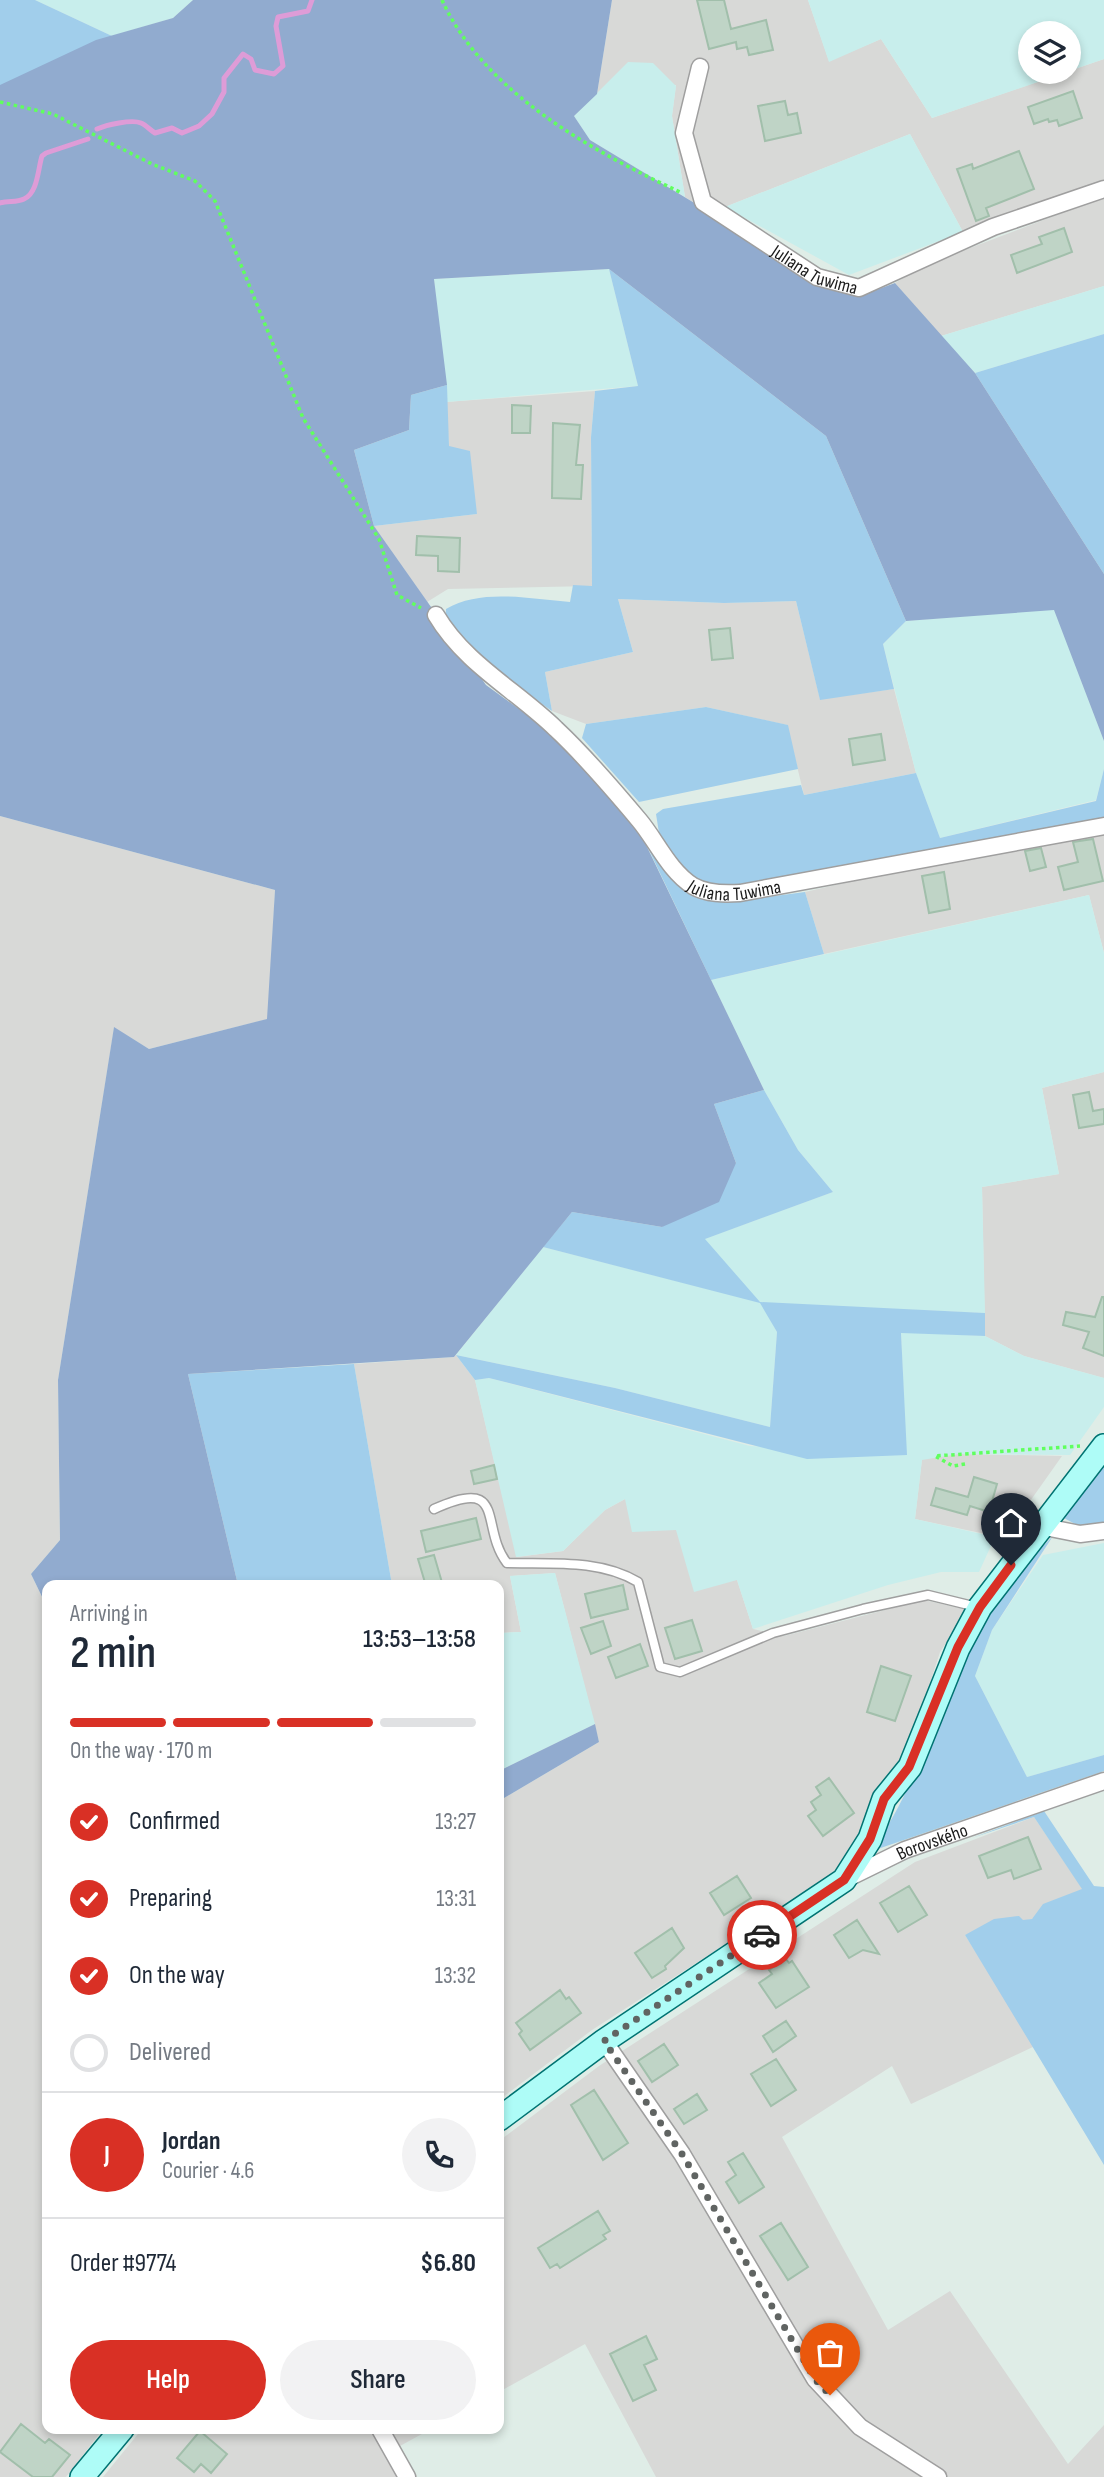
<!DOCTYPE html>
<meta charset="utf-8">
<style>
:root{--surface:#fff;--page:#f2f2f3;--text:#1f2937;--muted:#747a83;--line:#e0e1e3;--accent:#d93025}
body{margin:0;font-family:"Sofia Sans Condensed",sans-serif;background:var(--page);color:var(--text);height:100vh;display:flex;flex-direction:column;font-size:26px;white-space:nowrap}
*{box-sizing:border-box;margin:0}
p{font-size:23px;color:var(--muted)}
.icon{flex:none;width:38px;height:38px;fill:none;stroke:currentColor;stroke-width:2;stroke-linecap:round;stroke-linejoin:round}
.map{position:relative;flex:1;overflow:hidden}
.panel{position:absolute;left:42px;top:1580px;width:462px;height:854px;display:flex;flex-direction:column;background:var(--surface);border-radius:14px;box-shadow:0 4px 10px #0003}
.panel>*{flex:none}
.fabs{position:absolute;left:1018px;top:21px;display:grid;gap:14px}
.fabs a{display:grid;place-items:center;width:63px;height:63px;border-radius:50%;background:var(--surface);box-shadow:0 4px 10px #0003;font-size:35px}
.pin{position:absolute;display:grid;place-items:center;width:60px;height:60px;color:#fff;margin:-72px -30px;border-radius:50% 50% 50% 0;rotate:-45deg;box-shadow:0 0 7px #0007}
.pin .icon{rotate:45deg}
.courier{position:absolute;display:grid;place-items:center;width:70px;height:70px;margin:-35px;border:5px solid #d93025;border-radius:50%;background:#fff;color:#222;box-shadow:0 2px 9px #0007}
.headline em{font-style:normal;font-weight:600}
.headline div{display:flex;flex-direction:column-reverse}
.headline{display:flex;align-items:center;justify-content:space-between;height:119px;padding:0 28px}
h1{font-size:46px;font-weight:600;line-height:52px}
.bar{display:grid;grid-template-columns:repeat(4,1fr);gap:10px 7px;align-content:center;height:84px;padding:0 28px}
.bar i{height:9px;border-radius:5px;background:var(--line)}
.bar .active{background:var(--accent)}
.bar p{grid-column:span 4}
.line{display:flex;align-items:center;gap:18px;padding:0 28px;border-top:2px solid var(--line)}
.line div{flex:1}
.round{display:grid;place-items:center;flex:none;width:74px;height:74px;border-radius:37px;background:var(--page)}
ol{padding:0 28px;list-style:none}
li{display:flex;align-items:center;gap:21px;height:77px}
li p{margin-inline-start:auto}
li .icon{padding:7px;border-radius:50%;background:var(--accent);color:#fff;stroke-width:4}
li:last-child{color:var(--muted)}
li i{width:38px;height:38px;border:4px solid var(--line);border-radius:50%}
.cta{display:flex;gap:14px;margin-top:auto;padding:14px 28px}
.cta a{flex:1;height:80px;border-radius:42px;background:var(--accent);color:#fff;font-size:28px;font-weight:600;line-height:80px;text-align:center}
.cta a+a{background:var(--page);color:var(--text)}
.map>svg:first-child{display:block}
</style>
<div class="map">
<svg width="1104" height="2477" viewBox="0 0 1104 2477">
<rect width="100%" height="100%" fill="#dfede7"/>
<path fill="#d8d9d7" d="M612,0H808L829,61L881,39L932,118L1104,59V181L963,232L910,134L725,207L699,206L685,197L672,116L676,85L597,94Z
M1104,197V286L941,336L895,283L928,264Z
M595,391L591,437L592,586L448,589L427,602L374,526L477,514L449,447L446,402Z
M618,599L724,603L796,601L820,699L894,689L916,773L804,795L787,725L706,707L586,724L552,711L545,672L633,652Z
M0,816L275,890L268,1019L149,1049L114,1028L58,1380L60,1540L31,1574L47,1607V2429H103L66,2477H0Z
M1104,833V953L1089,895L824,954L805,892L897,871Z
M1104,1072V1378L1024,1356L985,1336L982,1187L1059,1174L1042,1088Z
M456,1355L475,1380L517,1557L563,1551L605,1510L625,1499L676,1530L737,1580L753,1629L784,1636L924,1600L968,1610L940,1652L907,1754L889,1796L835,1874L592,2030L499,2100V1801L599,1742L555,1573L510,1576L521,1632L499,1633V1586L392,1585L354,1364L454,1357Z
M958,1454L1062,1456L1004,1538L915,1519L922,1459Z
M1034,1817L1083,1889L1032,1919L965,1935L1035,2046L911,2104L892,2066L782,2137L888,2330L950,2291L1068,2464L1104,2425V2477H656L585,2344L499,2392V2141L599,2066L915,1862Z
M142,2429H431L400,2446L417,2477H103Z"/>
<path fill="#c8eeec" d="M35,0H193L173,18L112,36Z
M808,0H1104V59L1069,71V33H1031V72H1067L932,118L881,39L829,62Z
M628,62L653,63L676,86L672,116L685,197L590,140L574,116Z
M910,134L963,232L849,275L725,207Z
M609,269L638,386L446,402L434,279Z
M1104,286V334L975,373L941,336Z
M1054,609L1104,741V769L1096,800L940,838L916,773L883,644L906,621Z
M1089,895L1104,953V1072L1042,1088L1059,1174L982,1187L985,1313L761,1303L777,1332L770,1427L615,1388L456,1355L543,1247L759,1302L704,1239L833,1192L798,1150L764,1090L711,980Z
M901,1332L985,1336L1024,1356L1104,1378V1407L1070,1455L958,1454L922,1460L915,1519L995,1537L979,1572H941L888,1585L753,1629L737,1580L694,1592L676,1530L632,1532L625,1499L605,1510L563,1551L516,1557L475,1380L489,1378L750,1446L906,1455Z
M1104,1543V1755L1027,1777L975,1676L992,1630L1043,1555Z
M555,1573L595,1724L499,1771V1633L521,1632L510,1576Z"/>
<path fill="#a1ceeb" d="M0,0H35L112,36L0,86Z
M609,269L826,436L906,621L883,644L894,689L820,700L796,601L724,603L618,599L633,652L545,672L552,711L484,664L445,627L446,609C481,588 530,599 570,602L573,585L592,586L591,437L595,391L638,386Z
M1104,334V574L975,373Z
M447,385L449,446L470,451L477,514L374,526L354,450L409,430L411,395Z
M706,707L788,725L798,769L639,802L582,738L586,724Z
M1104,769V819L729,886L696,882L660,839L656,814L663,809L801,785L804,795L916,773L940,838L1096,801Z
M649,850L695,897L729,902L805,892L824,954L711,980Z
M764,1090L798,1150L833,1192L705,1239L760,1302L985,1313V1336L901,1333L907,1455L807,1459L489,1378L475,1380L456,1355L615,1388L770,1427L777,1332L760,1303L543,1247L572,1212L662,1227L736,1163L714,1104Z
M354,1364L392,1585H238L188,1374Z
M1104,1463V1523L1079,1526L1062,1517Z
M1053,1536L992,1630L975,1676L1027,1777L1104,1755V1771L869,1852C915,1795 929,1724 963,1661C986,1616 1017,1571 1053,1536Z
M1044,1811L1094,1886L1104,1887V2165L965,1935L994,1919L1019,1916L1023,1920L1032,1919L1043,1904L1082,1889L1034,1817L972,1838Z"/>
<path fill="#91abcf" d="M193,0H612L597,94L574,116L590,140L817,277L857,297L895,283L975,373L1104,574V741L1054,610L906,621L826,436L609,269L434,279L447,385L411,395L409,430L354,450L374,526L486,685L564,742L636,824L764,1090L714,1104L736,1163L719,1202L662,1227L572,1212L454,1357L188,1374L238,1585L47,1586V1607L31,1574L60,1540L58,1380L114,1027L149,1049L267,1019L275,890L0,816V85L96,40L173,18Z
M595,1724L599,1742L499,1801V1771Z"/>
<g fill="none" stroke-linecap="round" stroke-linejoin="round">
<path stroke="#de9cd7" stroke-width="5" d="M97,129C106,125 132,119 141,123C146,125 150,130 155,133L172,128L182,133L199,126L212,114L224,92V78L243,54L251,59L255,70L274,74L283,66L276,26L278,17L308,11L312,0
M0,203C8,200 16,203 24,199C38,193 38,168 42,156L46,153L88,139"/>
</g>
<path fill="#bfd4c6" stroke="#a1bfab" stroke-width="2" d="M697,0H724L731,29L766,20L773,50L749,55L747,47L737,49L736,42L709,49Z
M1073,91L1082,118L1059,126L1057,120L1049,122L1048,119L1034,124L1028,107Z
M785,101L788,115L797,113L801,133L765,141L758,106Z
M1019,151L1034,189L986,208L989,216L976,221L957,169L972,164L973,169Z
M1064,228L1072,252L1017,273L1011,255L1042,244L1039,237Z
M512,405L531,406L530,433H512Z
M553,423L580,425L576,465H583L581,499L552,498Z
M417,536L460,538L459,572L438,571V556L416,555Z
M730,628L733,658L712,660L709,630Z
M881,734L885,760L853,765L849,739Z
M1093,839L1103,881L1064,890L1058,867L1078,862L1073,842Z
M1041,848L1046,867L1030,871L1025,851Z
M944,872L950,909L929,913L922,876Z
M1089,1092L1093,1111L1104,1109V1124L1079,1128L1073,1095Z
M1102,1297H1104V1356L1083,1348L1089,1332L1063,1325L1066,1312L1095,1317Z
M494,1465L497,1479L474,1484L471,1471Z
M974,1477L997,1484L989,1512L970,1506L967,1515L931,1505L936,1488L968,1497Z
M476,1518L481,1539L426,1552L421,1531Z
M434,1555L443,1586H426L418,1559Z
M623,1585L628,1609L591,1618L585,1594Z
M692,1620L702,1651L675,1659L665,1628Z
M603,1621L611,1646L591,1654L581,1628Z
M640,1644L648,1666L616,1678L608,1657Z
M881,1666L911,1676L895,1721L867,1712Z
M829,1778L854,1813L823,1836L808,1816L816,1810L811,1802L821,1795L816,1787Z
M1028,1837L1041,1869L1014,1879L1011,1870L988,1878L979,1856Z
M737,1876L751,1898L724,1915L710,1893Z
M909,1886L927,1915L898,1932L880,1903Z
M857,1920L879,1954L863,1950L849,1958L834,1935Z
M672,1928L684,1948L665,1966L666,1969L652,1978L635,1953Z
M786,1959L789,1963L792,1961L809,1987L776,2008L759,1983L772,1974L769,1970Z
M560,1990L566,1999L569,1997L581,2013L530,2050L519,2034L522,2031L516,2023Z
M786,2021L796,2036L773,2052L763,2036Z
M664,2044L678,2065L652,2082L638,2061Z
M776,2059L796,2090L771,2106L751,2074Z
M594,2090L628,2143L603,2160L571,2105Z
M697,2094L707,2110L684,2124L674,2109Z
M743,2153L764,2187L739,2203L726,2182L736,2175L728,2162Z
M598,2211L610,2231L603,2235L606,2239L560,2268L557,2264L550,2268L538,2248Z
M781,2223L808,2267L788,2280L760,2236Z
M646,2336L657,2359L644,2365L656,2390L633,2401L610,2354Z
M21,2424L45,2443L49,2439L70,2455L52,2477H33L0,2452Z
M200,2431L227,2454L211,2473L201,2464L194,2472L177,2458Z"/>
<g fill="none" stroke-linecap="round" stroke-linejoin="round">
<g stroke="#9f9f9f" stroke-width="11">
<path id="lane" d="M434,1509C508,1475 479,1527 507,1563C551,1564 600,1559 638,1582L660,1667L680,1672L773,1633L863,1609L928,1595L977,1607"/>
</g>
<g stroke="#9f9f9f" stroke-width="19">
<g id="street">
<path id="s1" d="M700,67L684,133L703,202L817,277L859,288L993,227L1104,189"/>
<path id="s2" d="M436,615C465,664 516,690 556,729C585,756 613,789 639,820C656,840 669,871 693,886C707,894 724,894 740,893L1104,826"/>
<path d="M1040,1526L1080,1534L1104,1531"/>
<path id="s3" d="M846,1879L905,1850L1104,1781"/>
<path d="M604,2041L682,2154L815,2379L860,2427L938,2477"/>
<path d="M380,2429L407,2477"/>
</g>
</g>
<g stroke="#007372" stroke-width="26">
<path id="secondary" d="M499,2119L604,2041L844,1880L870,1839L884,1799L910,1767L958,1648L980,1607L1104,1446
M82,2477L122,2429"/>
</g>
<path stroke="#60ff5e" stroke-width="3.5" stroke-dasharray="3.5 3.5" stroke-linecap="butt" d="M442,0C484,93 594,152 682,193
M0,102L53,114L152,164L195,181L215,201L303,418L379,539L397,595L421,608
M965,1464L953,1466L935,1456L1080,1446"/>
<use href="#lane" stroke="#fff" stroke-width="8"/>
<use href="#street" stroke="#fff" stroke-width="16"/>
<use href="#secondary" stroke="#aefcf7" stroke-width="23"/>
</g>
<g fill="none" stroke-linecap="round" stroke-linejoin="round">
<path stroke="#606462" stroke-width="7" stroke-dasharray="0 12.6" d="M762,1935L604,2041L682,2154L815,2379L830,2395"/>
<path stroke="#d93025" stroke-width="9" d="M762,1935L844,1880L870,1839L884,1799L909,1767L958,1647L980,1607L1011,1565"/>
</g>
<g text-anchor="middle" stroke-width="6" stroke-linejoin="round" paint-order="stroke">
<g font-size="19" fill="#1b1b1b" stroke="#fff">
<text dy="7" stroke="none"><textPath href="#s1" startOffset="271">Juliana Tuwima</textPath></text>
<text dy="7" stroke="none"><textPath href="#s2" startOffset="418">Juliana Tuwima</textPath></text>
<text dy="7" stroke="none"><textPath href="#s3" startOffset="94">Borovského</textPath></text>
</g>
</g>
</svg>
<div class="fabs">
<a><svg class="icon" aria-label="layers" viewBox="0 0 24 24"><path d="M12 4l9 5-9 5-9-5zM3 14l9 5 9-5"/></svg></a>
</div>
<div class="pin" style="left:830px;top:2395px;background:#ea580c"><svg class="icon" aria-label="bag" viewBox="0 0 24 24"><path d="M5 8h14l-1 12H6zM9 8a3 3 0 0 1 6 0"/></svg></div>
<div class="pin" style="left:1011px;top:1565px;background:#1f2937"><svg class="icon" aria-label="home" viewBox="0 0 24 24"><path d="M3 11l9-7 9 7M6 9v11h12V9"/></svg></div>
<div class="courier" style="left:762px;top:1935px"><svg class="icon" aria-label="car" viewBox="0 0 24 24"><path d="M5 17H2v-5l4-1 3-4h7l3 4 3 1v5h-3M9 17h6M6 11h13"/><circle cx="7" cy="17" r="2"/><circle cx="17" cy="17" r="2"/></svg></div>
<section class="panel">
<div class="headline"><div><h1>2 min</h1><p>Arriving in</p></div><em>13:53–13:58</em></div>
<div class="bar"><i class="active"></i><i class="active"></i><i class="active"></i><i></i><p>On the way · 170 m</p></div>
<ol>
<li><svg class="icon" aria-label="check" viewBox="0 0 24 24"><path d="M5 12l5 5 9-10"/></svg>Confirmed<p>13:27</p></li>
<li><svg class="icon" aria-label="check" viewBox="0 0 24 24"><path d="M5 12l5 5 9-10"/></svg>Preparing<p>13:31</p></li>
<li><svg class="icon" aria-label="check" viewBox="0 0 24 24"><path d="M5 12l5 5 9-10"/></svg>On the way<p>13:32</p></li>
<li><i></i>Delivered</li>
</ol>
<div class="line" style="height:126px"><b class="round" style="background:var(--accent);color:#fff">J</b><div><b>Jordan</b><p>Courier · 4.6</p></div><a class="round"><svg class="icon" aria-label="phone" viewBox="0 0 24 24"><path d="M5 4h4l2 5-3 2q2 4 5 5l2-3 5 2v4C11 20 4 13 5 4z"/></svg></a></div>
<div class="line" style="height:91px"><div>Order #9774</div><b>$6.80</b></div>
<div class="cta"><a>Help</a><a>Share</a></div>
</section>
</div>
